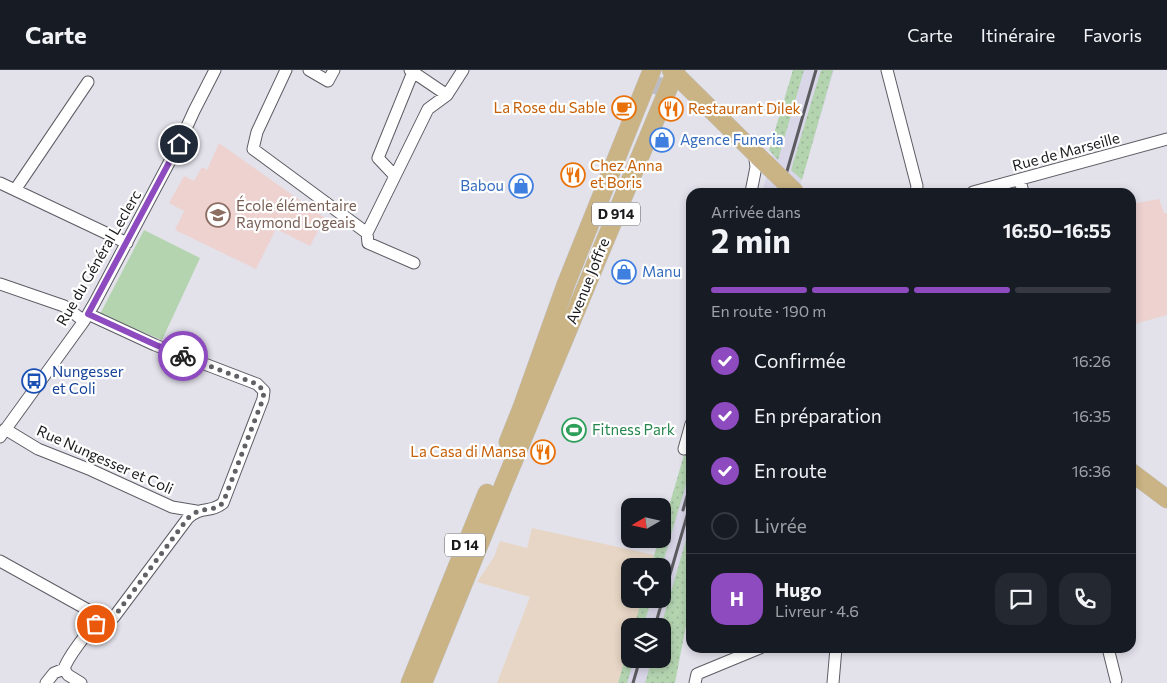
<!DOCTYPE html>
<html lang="fr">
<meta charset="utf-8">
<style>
:root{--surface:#171b24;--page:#242831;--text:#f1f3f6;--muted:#9ea1a6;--line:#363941;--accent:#8e4bc0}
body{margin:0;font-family:Commissioner,sans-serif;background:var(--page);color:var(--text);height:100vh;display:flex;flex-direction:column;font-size:19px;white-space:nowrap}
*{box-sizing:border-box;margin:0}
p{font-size:16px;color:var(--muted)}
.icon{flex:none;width:28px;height:28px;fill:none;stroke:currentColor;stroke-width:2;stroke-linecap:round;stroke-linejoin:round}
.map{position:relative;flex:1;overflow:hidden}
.sheet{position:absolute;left:686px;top:118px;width:450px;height:465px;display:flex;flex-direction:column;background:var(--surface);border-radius:15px;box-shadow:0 2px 8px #0003}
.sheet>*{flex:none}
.needle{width:32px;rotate:261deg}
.controls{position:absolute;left:621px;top:428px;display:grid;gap:10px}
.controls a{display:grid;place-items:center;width:50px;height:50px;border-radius:10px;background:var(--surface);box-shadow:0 2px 8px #0003;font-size:25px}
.pin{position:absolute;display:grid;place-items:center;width:42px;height:42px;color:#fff;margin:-21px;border:2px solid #fff;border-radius:50%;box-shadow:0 1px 5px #0007}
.courier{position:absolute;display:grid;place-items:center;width:50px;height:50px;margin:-25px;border:4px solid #8e4bc0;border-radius:50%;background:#fff;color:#222;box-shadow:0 1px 6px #0007}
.headline em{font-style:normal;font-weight:700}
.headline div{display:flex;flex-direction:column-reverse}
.headline{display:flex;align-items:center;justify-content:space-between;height:85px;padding:0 25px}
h1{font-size:32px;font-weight:700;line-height:38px}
.bar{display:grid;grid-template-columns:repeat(4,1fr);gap:8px 5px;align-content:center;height:60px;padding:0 25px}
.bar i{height:6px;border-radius:4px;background:var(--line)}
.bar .on{background:var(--accent)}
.bar p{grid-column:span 4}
.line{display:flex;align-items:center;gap:12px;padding:0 25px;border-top:1px solid var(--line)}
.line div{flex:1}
.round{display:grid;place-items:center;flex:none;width:52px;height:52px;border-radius:15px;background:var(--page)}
ol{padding:0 25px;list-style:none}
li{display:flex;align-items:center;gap:15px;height:55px}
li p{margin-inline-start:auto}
li .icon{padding:5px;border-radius:50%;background:var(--accent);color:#fff;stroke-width:4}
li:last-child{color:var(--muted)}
li i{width:28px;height:28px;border:2px solid var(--line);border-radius:50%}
header{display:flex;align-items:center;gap:30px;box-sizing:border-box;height:70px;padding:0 25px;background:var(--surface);border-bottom:1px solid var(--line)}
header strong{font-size:24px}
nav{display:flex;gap:28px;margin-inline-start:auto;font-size:18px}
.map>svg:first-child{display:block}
</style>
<header>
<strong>Carte</strong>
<nav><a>Carte</a><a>Itinéraire</a><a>Favoris</a></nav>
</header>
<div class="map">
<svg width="1167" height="613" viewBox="0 0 1167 613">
<defs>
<pattern id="grass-dots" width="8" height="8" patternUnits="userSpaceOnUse" patternTransform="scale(1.25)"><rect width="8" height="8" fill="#b4d4b0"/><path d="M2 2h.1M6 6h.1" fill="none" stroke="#9ab597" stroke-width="1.8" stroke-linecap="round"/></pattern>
</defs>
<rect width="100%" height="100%" fill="#e3e2eb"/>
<path fill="#d8d6e7" d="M796,0H834L798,122H762Z
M691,375V515L674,613H618L630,589H662V556H634L642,529H662V496H651L659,469H662L663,455Z"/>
<path fill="#e7d6c5" d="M532,458L654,485L651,496H630V529H642L634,556H630V571L618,613H497L530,527L477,512L494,487L500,471L527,478Z"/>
<path fill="#edd2d0" d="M219,73L325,148L310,176L276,159L256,199L175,160L184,141L169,133L184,106L194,111L202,97L207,100Z
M1159,129L1164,143H1167V245L1131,255V134Z"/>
<path fill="url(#grass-dots)" d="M793,0H804L778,90L769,80Z
M821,0H833L802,110L791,100Z
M691,361V397L662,496H651L659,469H662L663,457Z
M691,453V529L675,613H645L652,589H662L661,556Z
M642,529H652L643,556H634Z
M630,570V589H634L627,613H618Z"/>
<path fill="#b4d4b0" d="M144,160L200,188L162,270L100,244Z"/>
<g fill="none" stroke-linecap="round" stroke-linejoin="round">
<path stroke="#bbbac2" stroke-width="18" stroke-dasharray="18 9" stroke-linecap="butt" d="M654,24L664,0"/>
<g stroke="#5d5c64" stroke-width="13">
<path id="street" d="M286,0L257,62L253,79L367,163L428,39L447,25L463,0
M309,0L328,11L334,0
M410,0L447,25
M887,0L917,116L916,122
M395,106L378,88L413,2
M1020,110L1023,122
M0,113L127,173
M15,120L88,12
M751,122L756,97L754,82
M973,122L1167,69
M367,163L368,173L414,193
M0,214L64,236L84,251
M5,359L38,379L91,400L172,437L196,441
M0,367L84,251L95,232L179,74L194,41L215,0
M684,379L691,354
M0,491L108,551
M1108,578L1116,610
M64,599L68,605L81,613
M46,613L54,603L64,599C67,589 87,561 96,555C101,551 108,551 114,547L188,448C202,435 210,444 223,433L263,329L264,321L257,314L155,275L88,244
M695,613L697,604L760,578
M833,613L836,578"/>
</g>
<g stroke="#c3c3c4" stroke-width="19">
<path id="primary" d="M671,0L758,86
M508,372L522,337L566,214L652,0
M1131,402L1167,429
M410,613L487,423
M423,613L504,414L676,0"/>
</g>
<use href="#street" stroke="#fff" stroke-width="11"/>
<use href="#primary" stroke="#cab384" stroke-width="18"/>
<path stroke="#5b5b60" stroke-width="3" d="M781,122L816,0
M683,440L691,413
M655,556L691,432
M633,613L640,589"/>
<g stroke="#c3c3c4" stroke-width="19" stroke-linecap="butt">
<path id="primary-bridge" d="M758,86L795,122"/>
</g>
<use href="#primary-bridge" stroke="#cab384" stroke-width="18"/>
</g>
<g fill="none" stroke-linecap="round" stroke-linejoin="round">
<path stroke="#606065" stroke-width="5" stroke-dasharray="0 9" d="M96,554L108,551L114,547L188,448C202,435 209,444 223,433L263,329L264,321L257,314L183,286"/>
<path stroke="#8e4bc0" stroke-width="6" d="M179,74L88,244L156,275L183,286"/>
</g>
<defs>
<g id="cafe-ring" transform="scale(1.25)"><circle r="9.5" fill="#fff" stroke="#e8710a" stroke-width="1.5"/><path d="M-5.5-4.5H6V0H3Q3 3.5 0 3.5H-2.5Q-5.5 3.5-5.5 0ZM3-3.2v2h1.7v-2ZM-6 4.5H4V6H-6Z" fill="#e8710a"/></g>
<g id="restaurant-ring" transform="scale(1.25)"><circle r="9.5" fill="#fff" stroke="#e8710a" stroke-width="1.5"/><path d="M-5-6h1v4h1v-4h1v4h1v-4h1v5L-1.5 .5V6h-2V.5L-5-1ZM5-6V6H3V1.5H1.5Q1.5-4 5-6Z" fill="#e8710a"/></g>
<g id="shop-ring" transform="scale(1.25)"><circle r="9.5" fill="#fff" stroke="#3f7fe0" stroke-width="1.5"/><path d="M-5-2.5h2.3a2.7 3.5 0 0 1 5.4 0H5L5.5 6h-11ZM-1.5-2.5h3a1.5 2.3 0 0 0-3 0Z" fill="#3f7fe0"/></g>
<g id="school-ring" transform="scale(1.25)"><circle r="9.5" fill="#fff" stroke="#8d6e63" stroke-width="1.5"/><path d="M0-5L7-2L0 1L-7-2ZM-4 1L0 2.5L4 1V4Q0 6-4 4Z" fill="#8d6e63"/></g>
<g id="bus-ring" transform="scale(1.25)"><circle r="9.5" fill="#fff" stroke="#1a4fb4" stroke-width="1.5"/><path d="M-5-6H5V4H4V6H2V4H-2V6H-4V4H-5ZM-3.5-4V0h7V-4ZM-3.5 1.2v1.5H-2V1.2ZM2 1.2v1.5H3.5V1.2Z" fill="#1a4fb4"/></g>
<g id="stadium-ring" transform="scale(1.25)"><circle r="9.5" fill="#fff" stroke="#2e9e5b" stroke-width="1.5"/><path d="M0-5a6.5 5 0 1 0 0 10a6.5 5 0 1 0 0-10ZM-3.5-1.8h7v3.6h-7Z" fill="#2e9e5b"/></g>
</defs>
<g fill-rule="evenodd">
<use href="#cafe-ring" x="624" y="38"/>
<use href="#restaurant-ring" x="671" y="39"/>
<use href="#shop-ring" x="662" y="70"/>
<use href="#restaurant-ring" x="573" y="105"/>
<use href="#shop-ring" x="521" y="116"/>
<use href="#school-ring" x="218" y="145"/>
<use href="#shop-ring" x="624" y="202"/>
<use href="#bus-ring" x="34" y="311"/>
<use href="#stadium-ring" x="574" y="360"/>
<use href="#restaurant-ring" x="543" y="382"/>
</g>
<g text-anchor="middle" stroke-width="4.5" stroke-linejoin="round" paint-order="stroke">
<g fill="#fff" stroke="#5f5f61" stroke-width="1">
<rect x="592" y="132.5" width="48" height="23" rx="4"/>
<rect x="445" y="463.5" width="40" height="23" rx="4"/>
</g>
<g font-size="14" font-weight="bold" fill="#1a1a1d">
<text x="616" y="149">D 914</text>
<text x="465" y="480">D 14</text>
</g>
<g font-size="15" fill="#c56008" stroke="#fff" text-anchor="end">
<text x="606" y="43">La Rose du Sable</text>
<text x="688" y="44" text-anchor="start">Restaurant Dilek</text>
<text x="590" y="101" text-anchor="start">Chez Anna<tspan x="590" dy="17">et Boris</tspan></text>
<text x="526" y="387">La Casa di Mansa</text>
</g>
<g font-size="15" fill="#366cbe" stroke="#fff" text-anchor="start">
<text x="680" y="75">Agence Funeria</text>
<text x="504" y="121" text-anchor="end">Babou</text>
<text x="642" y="207">Manu</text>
</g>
<g font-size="15" fill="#1a1a1d" stroke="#fff">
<text transform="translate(1066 82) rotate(-15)" y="5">Rue de Marseille</text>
<text transform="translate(99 188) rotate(-60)" y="5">Rue du Général Leclerc</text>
<text transform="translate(588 211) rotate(-68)" y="5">Avenue Joffre</text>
<text transform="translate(105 390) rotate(24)" y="5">Rue Nungesser et Coli</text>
</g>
<g font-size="15" fill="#785e54" stroke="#fff" text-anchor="start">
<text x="236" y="141">École élémentaire<tspan x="236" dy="17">Raymond Logeais</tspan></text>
</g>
<g font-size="15" fill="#164399" stroke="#fff" text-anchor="start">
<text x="52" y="307">Nungesser<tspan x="52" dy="17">et Coli</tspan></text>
</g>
<g font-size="15" fill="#27864d" stroke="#fff" text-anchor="start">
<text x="592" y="365">Fitness Park</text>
</g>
</g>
</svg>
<div class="controls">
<a><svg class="needle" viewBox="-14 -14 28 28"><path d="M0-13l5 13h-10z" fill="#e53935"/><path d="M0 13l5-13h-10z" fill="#9ea1a6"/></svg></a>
<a><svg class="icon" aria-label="locate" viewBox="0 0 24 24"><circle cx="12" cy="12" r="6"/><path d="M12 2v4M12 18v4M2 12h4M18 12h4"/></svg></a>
<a><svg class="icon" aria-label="layers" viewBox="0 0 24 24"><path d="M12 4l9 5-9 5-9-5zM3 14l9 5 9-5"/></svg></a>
</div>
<div class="pin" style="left:96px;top:554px;background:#ea580c"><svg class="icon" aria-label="bag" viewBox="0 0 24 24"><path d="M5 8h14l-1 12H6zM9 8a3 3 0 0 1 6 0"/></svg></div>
<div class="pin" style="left:179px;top:74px;background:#1f2937"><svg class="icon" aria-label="home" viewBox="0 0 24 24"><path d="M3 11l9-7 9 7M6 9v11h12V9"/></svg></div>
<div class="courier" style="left:183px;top:286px"><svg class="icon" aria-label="bike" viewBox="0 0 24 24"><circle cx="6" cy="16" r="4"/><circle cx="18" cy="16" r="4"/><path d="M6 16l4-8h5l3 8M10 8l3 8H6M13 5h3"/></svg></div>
<section class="sheet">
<div class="headline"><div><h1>2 min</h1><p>Arrivée dans</p></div><em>16:50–16:55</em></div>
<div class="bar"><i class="on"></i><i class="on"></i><i class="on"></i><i></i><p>En route · 190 m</p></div>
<ol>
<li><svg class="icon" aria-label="check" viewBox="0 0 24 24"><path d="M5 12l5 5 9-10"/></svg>Confirmée<p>16:26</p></li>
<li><svg class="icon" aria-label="check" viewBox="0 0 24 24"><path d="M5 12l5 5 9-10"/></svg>En préparation<p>16:35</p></li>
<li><svg class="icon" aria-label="check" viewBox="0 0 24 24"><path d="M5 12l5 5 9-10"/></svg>En route<p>16:36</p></li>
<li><i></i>Livrée</li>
</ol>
<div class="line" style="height:90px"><b class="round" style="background:var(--accent);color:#fff">H</b><div><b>Hugo</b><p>Livreur · 4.6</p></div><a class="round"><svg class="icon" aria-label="chat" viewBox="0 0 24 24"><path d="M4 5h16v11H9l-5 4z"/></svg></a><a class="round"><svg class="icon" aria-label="phone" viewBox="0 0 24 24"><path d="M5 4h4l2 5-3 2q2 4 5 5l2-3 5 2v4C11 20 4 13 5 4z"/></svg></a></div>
</section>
</div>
